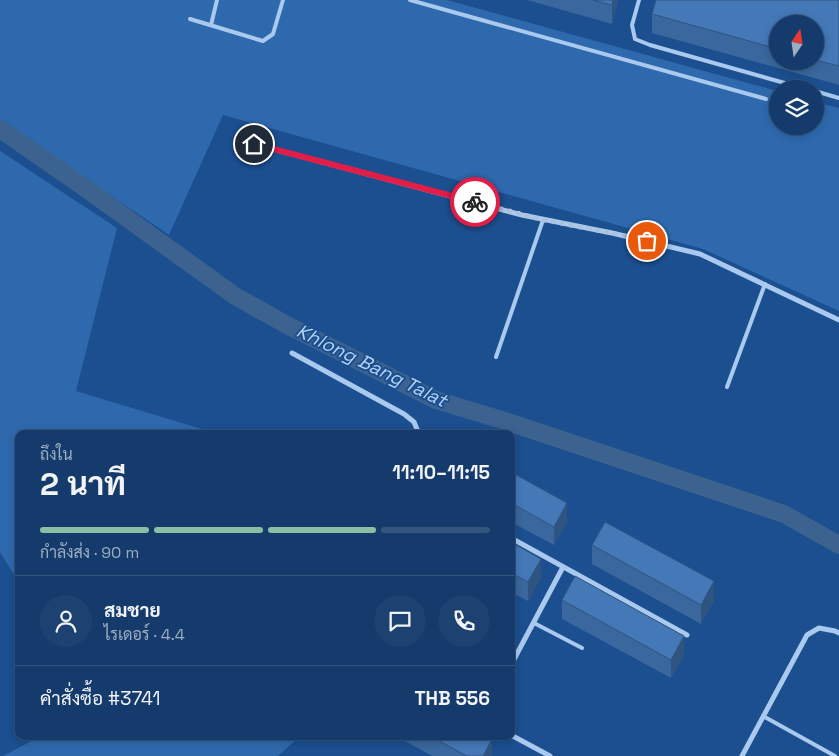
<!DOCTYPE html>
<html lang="th">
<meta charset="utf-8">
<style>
:root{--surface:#143b6b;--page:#1d4271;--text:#f1f3f6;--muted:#9dadc1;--line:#33557e;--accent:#8abfa5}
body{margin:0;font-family:"Space Grotesk",Sarabun,sans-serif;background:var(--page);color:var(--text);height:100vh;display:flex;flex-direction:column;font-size:19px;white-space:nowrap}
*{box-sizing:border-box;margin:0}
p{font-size:16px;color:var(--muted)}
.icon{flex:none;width:28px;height:28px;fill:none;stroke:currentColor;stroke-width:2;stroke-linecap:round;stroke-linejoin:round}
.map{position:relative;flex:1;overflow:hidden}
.panel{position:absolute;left:15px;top:430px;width:500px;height:310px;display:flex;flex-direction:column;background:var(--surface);border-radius:10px;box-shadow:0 2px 8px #0003,0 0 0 1px var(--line)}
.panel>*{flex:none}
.needle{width:32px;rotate:13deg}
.controls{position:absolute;left:769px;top:15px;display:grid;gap:10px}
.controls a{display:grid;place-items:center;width:55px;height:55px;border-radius:50%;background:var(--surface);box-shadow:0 2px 8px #0003,0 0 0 1px var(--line);font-size:25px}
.pin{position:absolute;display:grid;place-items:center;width:42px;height:42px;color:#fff;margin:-21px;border:2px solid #fff;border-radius:50%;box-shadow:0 1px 5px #0007}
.courier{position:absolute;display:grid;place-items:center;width:50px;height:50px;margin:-25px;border:4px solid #e11d48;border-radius:50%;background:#fff;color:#222;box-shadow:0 1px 6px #0007}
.headline em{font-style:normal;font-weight:700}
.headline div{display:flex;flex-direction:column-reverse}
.headline{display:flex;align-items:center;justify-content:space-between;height:85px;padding:0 25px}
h1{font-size:32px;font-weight:700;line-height:38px}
.bar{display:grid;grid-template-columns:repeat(4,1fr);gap:8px 5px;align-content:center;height:60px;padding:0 25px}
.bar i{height:6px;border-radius:4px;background:var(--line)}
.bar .selected{background:var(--accent)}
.bar p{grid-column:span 4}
.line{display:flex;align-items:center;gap:12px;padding:0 25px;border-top:1px solid var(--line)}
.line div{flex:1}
.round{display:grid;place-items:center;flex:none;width:52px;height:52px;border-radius:26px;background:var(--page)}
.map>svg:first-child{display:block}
</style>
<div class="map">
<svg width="839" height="756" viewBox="0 0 839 756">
<rect width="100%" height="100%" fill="#1b4f8f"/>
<path fill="#2e69ad" d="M0,0H447L777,91L778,126H815V102L839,108V311L703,249L223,115L169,235L0,120Z
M0,151L117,228L76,391L218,434H19V583L0,552Z
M41,736H300L278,756H3Z"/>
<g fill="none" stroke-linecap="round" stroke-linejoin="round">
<path stroke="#3c6290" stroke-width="18" d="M0,129L81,185L235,296L287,325L436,400L502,420L784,514L839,545"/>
<path stroke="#a9c9ee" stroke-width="4" d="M410,0L766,99
M639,0L632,25L635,39L650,45L806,89
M190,19L263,41L273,34L283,0
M211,25L217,0
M815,91L839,98
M496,357L543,220
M727,387L765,284
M534,623L582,648
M763,716L835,756"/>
<path stroke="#a9c9ee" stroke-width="5" d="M254,144L522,215L612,233L700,254L839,320
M292,353L404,414L414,422L419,434
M511,538L687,635
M511,665L563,567
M511,735L550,756
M742,756L807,635L819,628L835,631L839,633"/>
</g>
<path fill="#3a679d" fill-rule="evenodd" d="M527,0H618L612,24Z
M839,0V85L652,33V14ZM778,24H815V61H778Z
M511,472L567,522L554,545L511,522Z
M511,542L541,577L528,601L511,592Z
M592,545L714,600L701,624L592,564Z
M562,600L684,655L671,678L562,619Z
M396,736H487L492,756H432Z"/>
<path fill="#305480" d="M613,0H618L612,24V5Z
M567,503V522L554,545V527Z
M541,559V577L528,601V582Z
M714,581V600L701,624V605Z
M684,636V655L671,678V660Z
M492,739V756H483Z"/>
<path fill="#4478b7" stroke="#305480" d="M593,0H613L612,5Z
M656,0H839V66L815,60V24H778V49L652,14Z
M511,472L567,503L554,527L511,503Z
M605,522L714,581L701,605L592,545Z
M511,542L541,559L528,582L511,573Z
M575,576L684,636L671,660L562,600Z
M430,736H487L492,739L483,756H467Z"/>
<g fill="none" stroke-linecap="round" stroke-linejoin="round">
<path stroke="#afc1d8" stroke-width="5" stroke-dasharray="0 9" d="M475,202L544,220L612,233L647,241"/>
<path stroke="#e11d48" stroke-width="6" d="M254,144L475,202"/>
</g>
<g text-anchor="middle" stroke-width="4" stroke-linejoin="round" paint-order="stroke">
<g font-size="19" font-style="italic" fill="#b5d3f5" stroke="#1b4f8f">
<text transform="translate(372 365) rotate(26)" y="7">Khlong Bang Talat</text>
</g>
</g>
</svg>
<div class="controls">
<a><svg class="needle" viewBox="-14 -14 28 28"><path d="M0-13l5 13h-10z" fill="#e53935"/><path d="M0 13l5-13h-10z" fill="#9dadc1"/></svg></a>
<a><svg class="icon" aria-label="layers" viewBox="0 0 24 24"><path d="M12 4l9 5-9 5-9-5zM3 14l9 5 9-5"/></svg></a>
</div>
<div class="pin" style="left:647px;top:241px;background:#ea580c"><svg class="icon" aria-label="bag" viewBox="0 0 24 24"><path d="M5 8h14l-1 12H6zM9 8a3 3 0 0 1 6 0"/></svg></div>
<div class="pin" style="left:254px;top:144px;background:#1f2937"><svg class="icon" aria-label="home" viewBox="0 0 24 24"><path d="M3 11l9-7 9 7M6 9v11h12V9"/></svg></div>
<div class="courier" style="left:475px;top:202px"><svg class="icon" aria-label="bike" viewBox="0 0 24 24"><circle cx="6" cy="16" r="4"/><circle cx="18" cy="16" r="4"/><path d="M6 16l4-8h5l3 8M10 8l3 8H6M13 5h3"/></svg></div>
<section class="panel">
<div class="headline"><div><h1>2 นาที</h1><p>ถึงใน</p></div><em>11:10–11:15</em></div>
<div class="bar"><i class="selected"></i><i class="selected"></i><i class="selected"></i><i></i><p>กำลังส่ง · 90 m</p></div>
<div class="line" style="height:90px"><a class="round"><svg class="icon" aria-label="person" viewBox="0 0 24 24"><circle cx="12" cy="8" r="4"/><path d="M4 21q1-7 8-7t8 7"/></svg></a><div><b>สมชาย</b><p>ไรเดอร์ · 4.4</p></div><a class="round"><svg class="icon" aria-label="chat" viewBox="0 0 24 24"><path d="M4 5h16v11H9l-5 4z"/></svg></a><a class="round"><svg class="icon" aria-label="phone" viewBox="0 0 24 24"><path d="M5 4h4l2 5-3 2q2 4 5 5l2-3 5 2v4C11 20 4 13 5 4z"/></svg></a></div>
<div class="line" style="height:65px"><div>คำสั่งซื้อ #3741</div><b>THB 556</b></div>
</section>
</div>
